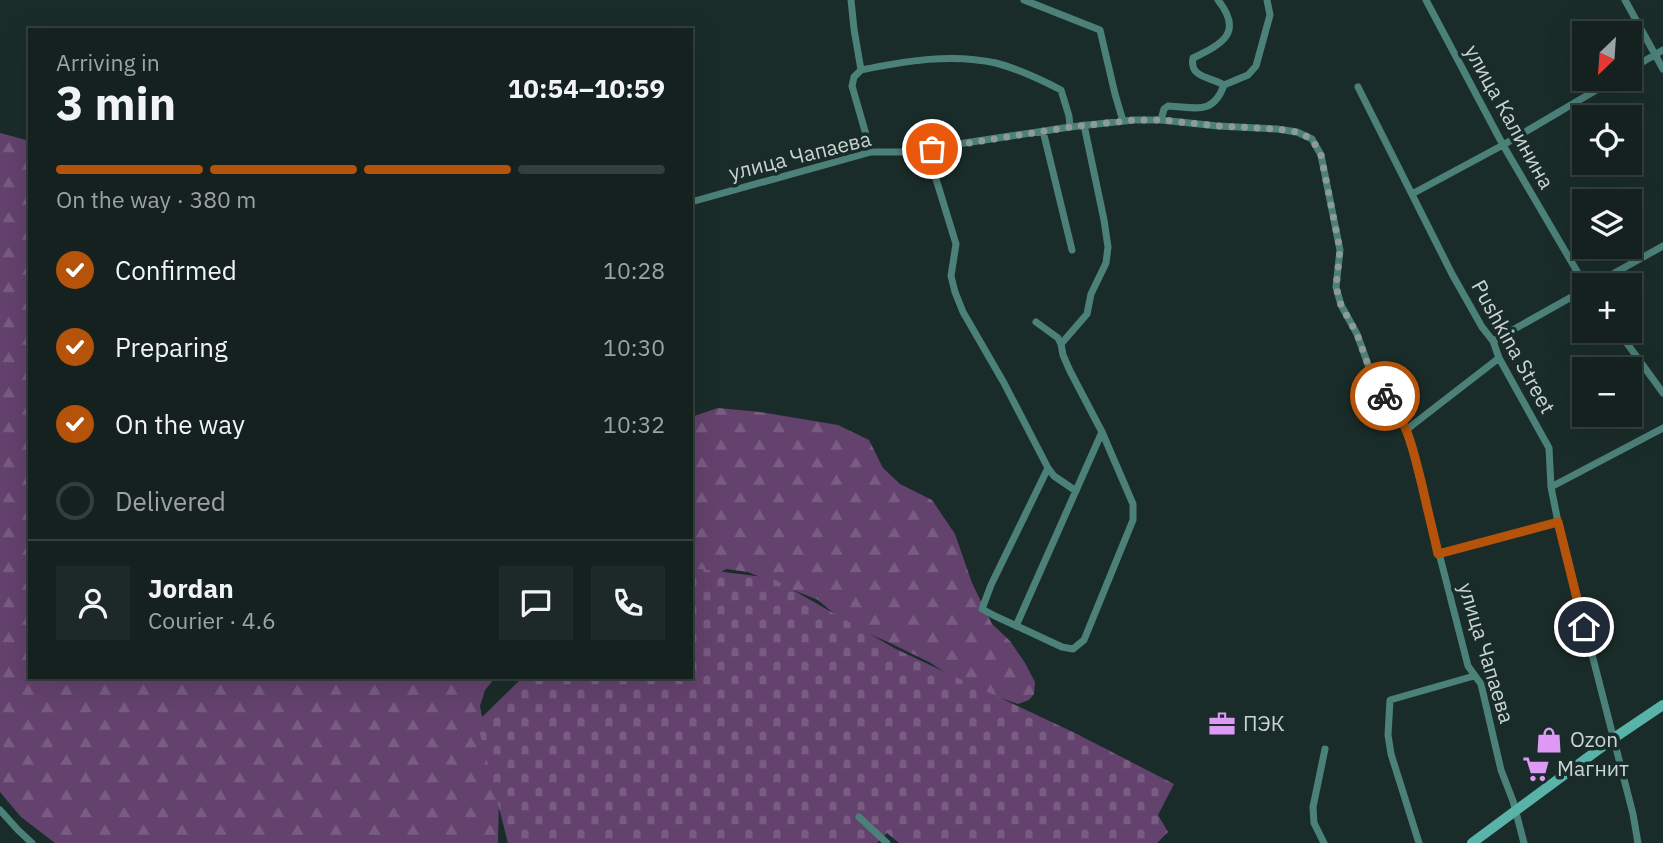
<!DOCTYPE html>
<meta charset="utf-8">
<style>
:root{--surface:#14211f;--page:#1d2928;--text:#f1f3f6;--muted:#9da3a4;--line:#333e3d;--accent:#b45309}
body{margin:0;font-family:"IBM Plex Sans",sans-serif;background:var(--page);color:var(--text);height:100vh;display:flex;flex-direction:column;font-size:26px;white-space:nowrap}
*{box-sizing:border-box;margin:0}
p{font-size:23px;color:var(--muted)}
.icon{flex:none;width:38px;height:38px;fill:none;stroke:currentColor;stroke-width:2;stroke-linecap:round;stroke-linejoin:round}
.map{position:relative;flex:1;overflow:hidden}
.side{position:absolute;left:28px;top:28px;width:665px;height:651px;display:flex;flex-direction:column;background:var(--surface);border-radius:0px;box-shadow:0 7px 28px #0002,0 0 0 2px var(--line)}
.side>*{flex:none}
.needle{width:46px;rotate:205deg}
.fabs{position:absolute;left:1572px;top:21px;display:grid;gap:14px}
.fabs a{display:grid;place-items:center;width:70px;height:70px;border-radius:0px;background:var(--surface);box-shadow:0 7px 28px #0002,0 0 0 2px var(--line);font-size:35px}
.pin{position:absolute;display:grid;place-items:center;width:60px;height:60px;color:#fff;margin:-30px;border:4px solid #fff;border-radius:50%;box-shadow:0 2px 7px #0007}
.courier{position:absolute;display:grid;place-items:center;width:70px;height:70px;margin:-35px;border:5px solid #b45309;border-radius:50%;background:#fff;color:#222;box-shadow:0 2px 9px #0007}
.overview em{font-style:normal;font-weight:800}
.overview div{display:flex;flex-direction:column-reverse}
.overview{display:flex;align-items:center;justify-content:space-between;height:119px;padding:0 28px}
h1{font-size:46px;font-weight:800;line-height:52px}
.bar{display:grid;grid-template-columns:repeat(4,1fr);gap:10px 7px;align-content:center;height:84px;padding:0 28px}
.bar i{height:9px;border-radius:5px;background:var(--line)}
.bar .current{background:var(--accent)}
.bar p{grid-column:span 4}
.line{display:flex;align-items:center;gap:18px;padding:0 28px;border-top:2px solid var(--line)}
.line div{flex:1}
.round{display:grid;place-items:center;flex:none;width:74px;height:74px;border-radius:0px;background:var(--page)}
ol{padding:0 28px;list-style:none}
li{display:flex;align-items:center;gap:21px;height:77px}
li p{margin-inline-start:auto}
li .icon{padding:7px;border-radius:50%;background:var(--accent);color:#fff;stroke-width:4}
li:last-child{color:var(--muted)}
li i{width:38px;height:38px;border:4px solid var(--line);border-radius:50%}
.map>svg:first-child{display:block}
</style>
<div class="map">
<svg width="1663" height="843" viewBox="0 0 1663 843">
<defs>
<pattern id="forest-firs" width="22" height="20" patternUnits="userSpaceOnUse" patternTransform="scale(1.75)"><rect width="22" height="20" fill="#63426d"/><path d="M5 1l3.5 6h-7zM16 11l3.5 6h-7z" fill="#785c81"/></pattern>
<pattern id="cemetery-stones" width="16" height="16" patternUnits="userSpaceOnUse" patternTransform="scale(1.75)"><rect width="16" height="16" fill="#63426d"/><path d="M2 7V4a2 2 0 0 1 4 0v3zM10 15v-3a2 2 0 0 1 4 0v3z" fill="#785c81"/></pattern>
</defs>
<rect width="100%" height="100%" fill="#1a2c29"/>
<path fill="url(#forest-firs)" d="M0,133L30,141V677H496L485,690L480,706L493,775L499,795L498,843H55L21,817L0,792Z
M718,408L760,412L838,425L869,440L883,468L900,484L932,500L955,534L972,583L992,624L1010,641L1025,663L1035,682L1034,694L1029,700L1018,704L968,687L929,662L890,643L845,623L818,600L748,572L726,569L691,592V417Z"/>
<path fill="url(#cemetery-stones)" d="M691,568L772,578L896,649L1075,733L1174,784L1158,815L1168,832L1157,843H899L887,833L877,843H508L477,722L523,677H691Z"/>
<g fill="none" stroke-linecap="round" stroke-linejoin="round">
<path stroke="#4c817a" stroke-width="7" d="M851,0L854,29L861,70
M1024,0L1100,30L1115,94L1123,121
M1218,0C1244,33 1222,44 1193,58C1189,78 1211,77 1224,85
M1426,0L1503,145L1585,285
M1625,0L1663,69
M1584,23L1589,33
M861,70C905,61 952,53 996,63C1018,69 1040,79 1061,90L1069,116L1070,127
M861,70L854,77L852,86L871,152
M1629,70L1663,50
M1358,87L1452,274L1482,327L1493,341L1499,358L1549,448L1551,487L1558,522L1633,814L1638,843
M1161,120L1164,109L1168,106C1195,107 1213,116 1224,85L1248,75L1256,66L1270,15L1267,0
M1043,131L1072,250
M932,149L933,167L936,179L956,244L951,276L955,292L963,312L1004,383L1048,468L1054,476L1076,491
M1412,194L1503,145L1615,79
M691,202L871,152H905L1070,127L1134,120H1161L1218,126L1277,129L1297,132L1312,139L1321,155L1340,250L1336,287L1341,305L1357,334L1375,384L1395,406L1406,430L1412,448L1468,666L1481,684L1501,770L1513,801L1524,843
M1593,285L1663,246
M1036,322L1058,338L1061,344L1063,355L1070,371L1102,432
M1618,331L1663,393
M1493,341L1584,290
M1061,344L1087,314L1091,294L1106,263L1108,247L1104,220L1084,125
M1406,430L1499,358
M1551,487L1663,428
M1438,554L1558,522
M1016,626L1102,432L1133,504V520L1084,640L1073,649L1062,647L995,616L982,609L991,585L1048,468
M0,810L18,830L32,843
M859,817L887,843
M1324,843L1314,823L1313,807L1325,749
M1419,843L1391,754L1388,735L1390,700L1474,676"/>
<path stroke="#5ab3a8" stroke-width="10" d="M1472,843L1614,738L1663,705"/>
</g>
<g fill="none" stroke-linecap="round" stroke-linejoin="round">
<path stroke="#8c9a98" stroke-width="7" stroke-dasharray="0 12.6" d="M932,149L1070,127L1134,120H1161L1218,126L1277,129L1297,132L1312,139L1321,155L1340,250L1336,287L1341,305L1357,334L1375,384L1385,396"/>
<path stroke="#b45309" stroke-width="9" d="M1385,396C1408,420 1414,454 1422,485C1427,508 1433,531 1438,554L1558,522L1584,627"/>
</g>
<defs>
<g id="office-bare" transform="scale(2.1)"><path d="M-6-3h4V-5.5h4V-3h4V5H-6ZM-1-4.5V-3h2v-1.5ZM-6 0V1H6V0Z" fill="#dd99f3" stroke="#1a2c29" stroke-width="2.5" paint-order="stroke"/></g>
<g id="shop-bare" transform="scale(2.1)"><path d="M-5-2.5h2.3a2.7 3.5 0 0 1 5.4 0H5L5.5 6h-11ZM-1.5-2.5h3a1.5 2.3 0 0 0-3 0Z" fill="#dd99f3" stroke="#1a2c29" stroke-width="2.5" paint-order="stroke"/></g>
<g id="supermarket-bare" transform="scale(2.1)"><path d="M-6-5.5h2.5l.6 2H6L4.5 2H-2.5L-4.4-4H-6ZM-1.5 3.2a1.3 1.3 0 1 0 .1 0ZM3 3.2a1.3 1.3 0 1 0 .1 0Z" fill="#dd99f3" stroke="#1a2c29" stroke-width="2.5" paint-order="stroke"/></g>
</defs>
<g fill-rule="evenodd">
<use href="#office-bare" x="1222" y="724"/>
<use href="#shop-bare" x="1549" y="740"/>
<use href="#supermarket-bare" x="1536" y="769"/>
</g>
<g text-anchor="middle" stroke-width="7" stroke-linejoin="round" paint-order="stroke">
<g font-size="21" fill="#cad5d3" stroke="#1a2c29">
<text transform="translate(1509 117) rotate(61)" y="7">улица Калинина</text>
<text transform="translate(800 156) rotate(-14)" y="7">улица Чапаева</text>
<text transform="translate(1513 347) rotate(61)" y="7">Pushkina Street</text>
<text transform="translate(1486 653) rotate(73)" y="7">улица Чапаева</text>
</g>
<g font-size="21" fill="#cad5d3" stroke="#1a2c29" text-anchor="start">
<text x="1243" y="731">ПЭК</text>
<text x="1570" y="747">Ozon</text>
<text x="1557" y="776">Магнит</text>
</g>
</g>
</svg>
<div class="fabs">
<a><svg class="needle" viewBox="-14 -14 28 28"><path d="M0-13l5 13h-10z" fill="#e53935"/><path d="M0 13l5-13h-10z" fill="#9da3a4"/></svg></a>
<a><svg class="icon" aria-label="locate" viewBox="0 0 24 24"><circle cx="12" cy="12" r="6"/><path d="M12 2v4M12 18v4M2 12h4M18 12h4"/></svg></a>
<a><svg class="icon" aria-label="layers" viewBox="0 0 24 24"><path d="M12 4l9 5-9 5-9-5zM3 14l9 5 9-5"/></svg></a>
<a>+</a>
<a>−</a>
</div>
<div class="pin" style="left:932px;top:149px;background:#ea580c"><svg class="icon" aria-label="bag" viewBox="0 0 24 24"><path d="M5 8h14l-1 12H6zM9 8a3 3 0 0 1 6 0"/></svg></div>
<div class="pin" style="left:1584px;top:627px;background:#1f2937"><svg class="icon" aria-label="home" viewBox="0 0 24 24"><path d="M3 11l9-7 9 7M6 9v11h12V9"/></svg></div>
<div class="courier" style="left:1385px;top:396px"><svg class="icon" aria-label="bike" viewBox="0 0 24 24"><circle cx="6" cy="16" r="4"/><circle cx="18" cy="16" r="4"/><path d="M6 16l4-8h5l3 8M10 8l3 8H6M13 5h3"/></svg></div>
<section class="side">
<div class="overview"><div><h1>3 min</h1><p>Arriving in</p></div><em>10:54–10:59</em></div>
<div class="bar"><i class="current"></i><i class="current"></i><i class="current"></i><i></i><p>On the way · 380 m</p></div>
<ol>
<li><svg class="icon" aria-label="check" viewBox="0 0 24 24"><path d="M5 12l5 5 9-10"/></svg>Confirmed<p>10:28</p></li>
<li><svg class="icon" aria-label="check" viewBox="0 0 24 24"><path d="M5 12l5 5 9-10"/></svg>Preparing<p>10:30</p></li>
<li><svg class="icon" aria-label="check" viewBox="0 0 24 24"><path d="M5 12l5 5 9-10"/></svg>On the way<p>10:32</p></li>
<li><i></i>Delivered</li>
</ol>
<div class="line" style="height:126px"><a class="round"><svg class="icon" aria-label="person" viewBox="0 0 24 24"><circle cx="12" cy="8" r="4"/><path d="M4 21q1-7 8-7t8 7"/></svg></a><div><b>Jordan</b><p>Courier · 4.6</p></div><a class="round"><svg class="icon" aria-label="chat" viewBox="0 0 24 24"><path d="M4 5h16v11H9l-5 4z"/></svg></a><a class="round"><svg class="icon" aria-label="phone" viewBox="0 0 24 24"><path d="M5 4h4l2 5-3 2q2 4 5 5l2-3 5 2v4C11 20 4 13 5 4z"/></svg></a></div>
</section>
</div>
